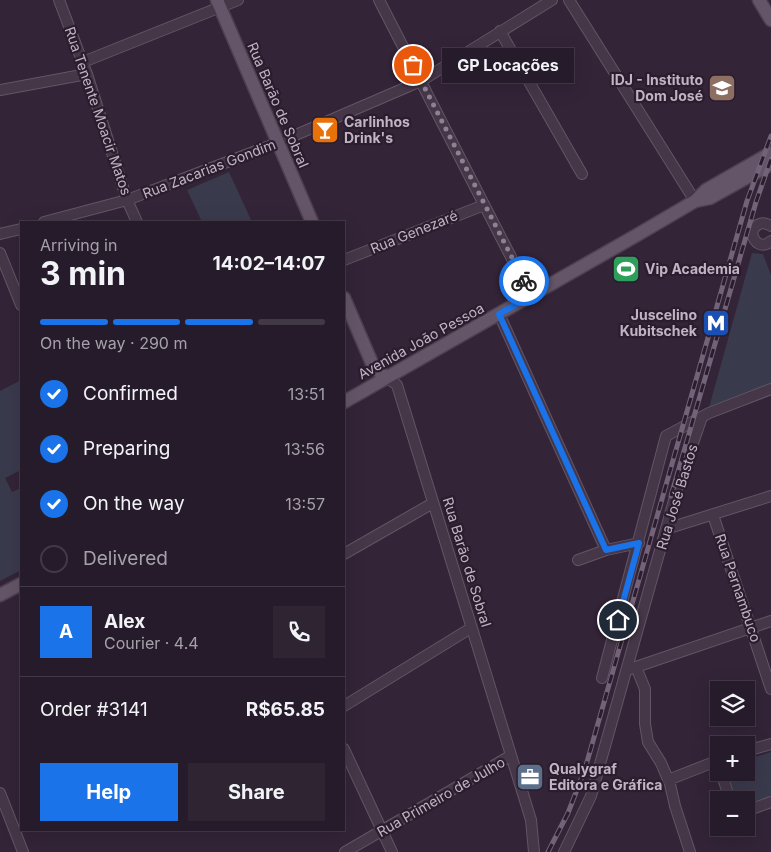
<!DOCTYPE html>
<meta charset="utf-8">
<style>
:root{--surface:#261b2a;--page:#2e2432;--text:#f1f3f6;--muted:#a4a1a8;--line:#423947;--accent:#1a73e8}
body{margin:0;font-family:Inter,sans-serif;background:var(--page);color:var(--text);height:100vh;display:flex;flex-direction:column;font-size:19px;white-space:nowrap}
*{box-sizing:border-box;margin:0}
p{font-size:16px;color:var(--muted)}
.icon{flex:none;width:28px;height:28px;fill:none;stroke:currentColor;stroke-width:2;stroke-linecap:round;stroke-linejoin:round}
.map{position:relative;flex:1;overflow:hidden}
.sheet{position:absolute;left:20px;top:221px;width:325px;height:610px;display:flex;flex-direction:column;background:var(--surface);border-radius:0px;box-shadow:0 5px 20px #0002,0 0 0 1px var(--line)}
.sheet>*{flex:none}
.tools{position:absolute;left:710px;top:681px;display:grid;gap:10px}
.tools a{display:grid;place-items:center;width:45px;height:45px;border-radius:0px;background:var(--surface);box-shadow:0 5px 20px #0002,0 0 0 1px var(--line);font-size:25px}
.pin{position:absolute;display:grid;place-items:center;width:42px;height:42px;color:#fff;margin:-21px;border:2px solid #fff;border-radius:50%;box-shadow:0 1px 5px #0007}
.courier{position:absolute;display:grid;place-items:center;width:50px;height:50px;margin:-25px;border:4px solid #1a73e8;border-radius:50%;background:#fff;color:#222;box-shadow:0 1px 6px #0007}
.bubble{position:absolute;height:35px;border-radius:0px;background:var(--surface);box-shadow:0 5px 20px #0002,0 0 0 1px var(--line);font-size:16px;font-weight:700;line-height:35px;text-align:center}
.overview em{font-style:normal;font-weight:700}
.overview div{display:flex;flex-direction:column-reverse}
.overview{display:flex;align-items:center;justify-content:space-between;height:85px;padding:0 20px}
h1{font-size:32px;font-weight:700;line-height:38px}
.bar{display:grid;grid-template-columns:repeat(4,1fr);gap:8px 5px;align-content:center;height:60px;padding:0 20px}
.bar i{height:6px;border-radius:4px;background:var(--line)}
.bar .current{background:var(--accent)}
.bar p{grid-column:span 4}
.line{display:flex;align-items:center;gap:12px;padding:0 20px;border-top:1px solid var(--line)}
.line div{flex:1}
.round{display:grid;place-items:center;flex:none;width:52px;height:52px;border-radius:0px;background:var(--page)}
ol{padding:0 20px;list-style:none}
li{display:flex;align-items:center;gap:15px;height:55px}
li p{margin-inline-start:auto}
li .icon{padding:5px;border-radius:50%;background:var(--accent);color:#fff;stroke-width:4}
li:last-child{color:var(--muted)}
li i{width:28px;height:28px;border:2px solid var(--line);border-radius:50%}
.primary-button{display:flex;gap:10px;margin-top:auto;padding:10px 20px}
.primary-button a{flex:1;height:58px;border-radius:0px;background:var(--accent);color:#fff;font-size:20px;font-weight:700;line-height:58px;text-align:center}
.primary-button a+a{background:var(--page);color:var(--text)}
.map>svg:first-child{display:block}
</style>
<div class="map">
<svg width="771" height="852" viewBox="0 0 771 852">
<rect width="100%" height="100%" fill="#332438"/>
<path fill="#3a3a4d" d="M229,172L252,222H202L187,190Z
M752,253L763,254L771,275V384L708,411Z
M21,380V470L5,478L12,492L21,488V570L0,581V391Z
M771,752V796L746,805V800H733L723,773L746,772V760Z"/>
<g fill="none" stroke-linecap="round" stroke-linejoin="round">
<g stroke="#635566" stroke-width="12">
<path id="minor" d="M59,0L87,74L127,200L137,222
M379,0L531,296
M569,0L695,201
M500,31L582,174
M83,62L238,0
M0,90L87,74
M44,222L127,200L277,143L421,81L552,0
M771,226C763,221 755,223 752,233C754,243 762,249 771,241
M0,234L21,229
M0,253L21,305
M344,260L484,205
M499,314L606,550
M386,377L397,385L531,820L534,852
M713,515L771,689
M666,529L771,496
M344,554L433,503
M578,560L606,550L639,543
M636,667L645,689V724L648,742L661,763L670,784L675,806L690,852
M630,669L771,621
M602,678L666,436L709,413L771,389
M344,706L471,628
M344,749L392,852
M746,751L771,744
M721,772L730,800
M668,780L719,760
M0,793L23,852
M746,811L771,802
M345,852L510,756
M564,852L591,796L678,486L702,417"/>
</g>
<g stroke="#4e4051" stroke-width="15">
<path id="major" d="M217,0L312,222
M759,0L771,20
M695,201L710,198L771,164
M344,298L374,368L386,377
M344,402L637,235L695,201L706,190L771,153
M0,595L21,584"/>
</g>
<use href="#minor" stroke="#453748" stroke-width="10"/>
<use href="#major" stroke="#645568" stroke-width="12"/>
<g stroke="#746378" stroke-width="5">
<path id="rail" d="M671,496L756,202L771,159
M548,852L568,813L585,769L747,201L771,136"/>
</g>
<use href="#rail" stroke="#2a1d2d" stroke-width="3" stroke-dasharray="9" stroke-linecap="butt"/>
</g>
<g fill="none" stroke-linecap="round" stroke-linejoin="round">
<path stroke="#8f8093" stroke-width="5" stroke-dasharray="0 9" d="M413,65L524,281"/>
<path stroke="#1a73e8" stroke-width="6" d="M524,281L531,296L499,314L606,550L639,543L618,620"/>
</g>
<defs>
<g id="university-square" transform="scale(1.4375)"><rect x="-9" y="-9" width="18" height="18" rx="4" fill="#8d6e63" stroke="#2a1d2d"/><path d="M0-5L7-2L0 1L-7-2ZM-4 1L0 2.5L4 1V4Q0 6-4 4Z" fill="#fff"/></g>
<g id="bar-square" transform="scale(1.4375)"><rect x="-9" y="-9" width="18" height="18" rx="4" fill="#e8710a" stroke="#2a1d2d"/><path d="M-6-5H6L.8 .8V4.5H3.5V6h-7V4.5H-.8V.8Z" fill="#fff"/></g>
<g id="stadium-square" transform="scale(1.4375)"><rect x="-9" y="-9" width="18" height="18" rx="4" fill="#2e9e5b" stroke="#2a1d2d"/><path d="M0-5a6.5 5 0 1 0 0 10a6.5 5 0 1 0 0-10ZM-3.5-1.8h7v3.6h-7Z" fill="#fff"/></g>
<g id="metro-square" transform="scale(1.4375)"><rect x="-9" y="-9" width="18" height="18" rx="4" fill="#1a4fb4" stroke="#2a1d2d"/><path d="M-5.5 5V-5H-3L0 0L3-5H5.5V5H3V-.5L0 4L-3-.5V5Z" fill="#fff"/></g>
<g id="office-square" transform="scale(1.4375)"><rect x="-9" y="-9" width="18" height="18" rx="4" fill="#5c6f8a" stroke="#2a1d2d"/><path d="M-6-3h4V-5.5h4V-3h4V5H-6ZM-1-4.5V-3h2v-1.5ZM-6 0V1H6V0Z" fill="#fff"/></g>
</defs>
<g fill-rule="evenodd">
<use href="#university-square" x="722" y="88"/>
<use href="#bar-square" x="325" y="130"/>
<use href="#stadium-square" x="626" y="269"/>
<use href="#metro-square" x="716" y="323"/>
<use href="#office-square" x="530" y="777"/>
</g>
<g text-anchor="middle" stroke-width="4.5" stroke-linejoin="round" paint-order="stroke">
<g font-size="14" font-weight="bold" fill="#c1b2c4" stroke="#2a1d2d" text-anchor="start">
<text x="703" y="85" text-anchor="end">IDJ - Instituto<tspan x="703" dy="16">Dom José</tspan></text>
<text x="344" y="127">Carlinhos<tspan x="344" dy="16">Drink's</tspan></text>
<text x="645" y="274">Vip Academia</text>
<text x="697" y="320" text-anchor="end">Juscelino<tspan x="697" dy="16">Kubitschek</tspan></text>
<text x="549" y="774">Qualygraf<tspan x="549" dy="16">Editora e Gráfica</tspan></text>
</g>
<g font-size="14" fill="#c1b2c4" stroke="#2a1d2d">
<text transform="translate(278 105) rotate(67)" y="5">Rua Barão de Sobral</text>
<text transform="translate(98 111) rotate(71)" y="5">Rua Tenente Moacir Matos</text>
<text transform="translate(209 169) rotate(-21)" y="5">Rua Zacarias Gondim</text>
<text transform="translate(414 232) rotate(-22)" y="5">Rua Genezaré</text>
<text transform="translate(421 341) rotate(-29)" y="5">Avenida João Pessoa</text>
<text transform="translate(677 497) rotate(-73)" y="5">Rua José Bastos</text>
<text transform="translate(467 562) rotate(73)" y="5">Rua Barão de Sobral</text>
<text transform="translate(738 588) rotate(71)" y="5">Rua Pernambuco</text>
<text transform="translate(441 797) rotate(-30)" y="5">Rua Primeiro de Julho</text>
</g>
</g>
</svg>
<div class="tools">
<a><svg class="icon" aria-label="layers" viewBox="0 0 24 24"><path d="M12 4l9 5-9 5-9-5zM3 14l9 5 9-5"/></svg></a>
<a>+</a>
<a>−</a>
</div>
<div class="pin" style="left:413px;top:65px;background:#ea580c"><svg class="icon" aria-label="bag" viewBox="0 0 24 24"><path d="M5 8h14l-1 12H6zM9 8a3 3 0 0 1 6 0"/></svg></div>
<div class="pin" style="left:618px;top:620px;background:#1f2937"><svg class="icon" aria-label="home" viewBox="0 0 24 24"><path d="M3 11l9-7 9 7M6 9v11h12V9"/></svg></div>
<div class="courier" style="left:524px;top:281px"><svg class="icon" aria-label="bike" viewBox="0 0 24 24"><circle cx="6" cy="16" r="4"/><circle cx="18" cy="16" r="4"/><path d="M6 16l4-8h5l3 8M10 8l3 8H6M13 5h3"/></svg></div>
<div class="bubble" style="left:442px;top:48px;width:132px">GP Locações</div>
<section class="sheet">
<div class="overview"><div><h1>3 min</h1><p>Arriving in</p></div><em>14:02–14:07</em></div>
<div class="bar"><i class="current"></i><i class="current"></i><i class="current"></i><i></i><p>On the way · 290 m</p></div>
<ol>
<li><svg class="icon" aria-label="check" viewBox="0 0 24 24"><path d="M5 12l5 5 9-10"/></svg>Confirmed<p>13:51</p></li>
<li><svg class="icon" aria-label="check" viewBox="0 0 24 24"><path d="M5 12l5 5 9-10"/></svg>Preparing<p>13:56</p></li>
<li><svg class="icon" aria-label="check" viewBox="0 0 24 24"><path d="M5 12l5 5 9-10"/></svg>On the way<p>13:57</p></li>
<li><i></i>Delivered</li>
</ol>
<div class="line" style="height:90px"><b class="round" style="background:var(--accent);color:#fff">A</b><div><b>Alex</b><p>Courier · 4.4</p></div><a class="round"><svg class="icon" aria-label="phone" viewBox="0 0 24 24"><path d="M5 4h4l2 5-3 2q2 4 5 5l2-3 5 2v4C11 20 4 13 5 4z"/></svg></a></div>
<div class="line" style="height:65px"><div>Order #3141</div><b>R$65.85</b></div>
<div class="primary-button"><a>Help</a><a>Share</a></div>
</section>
</div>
